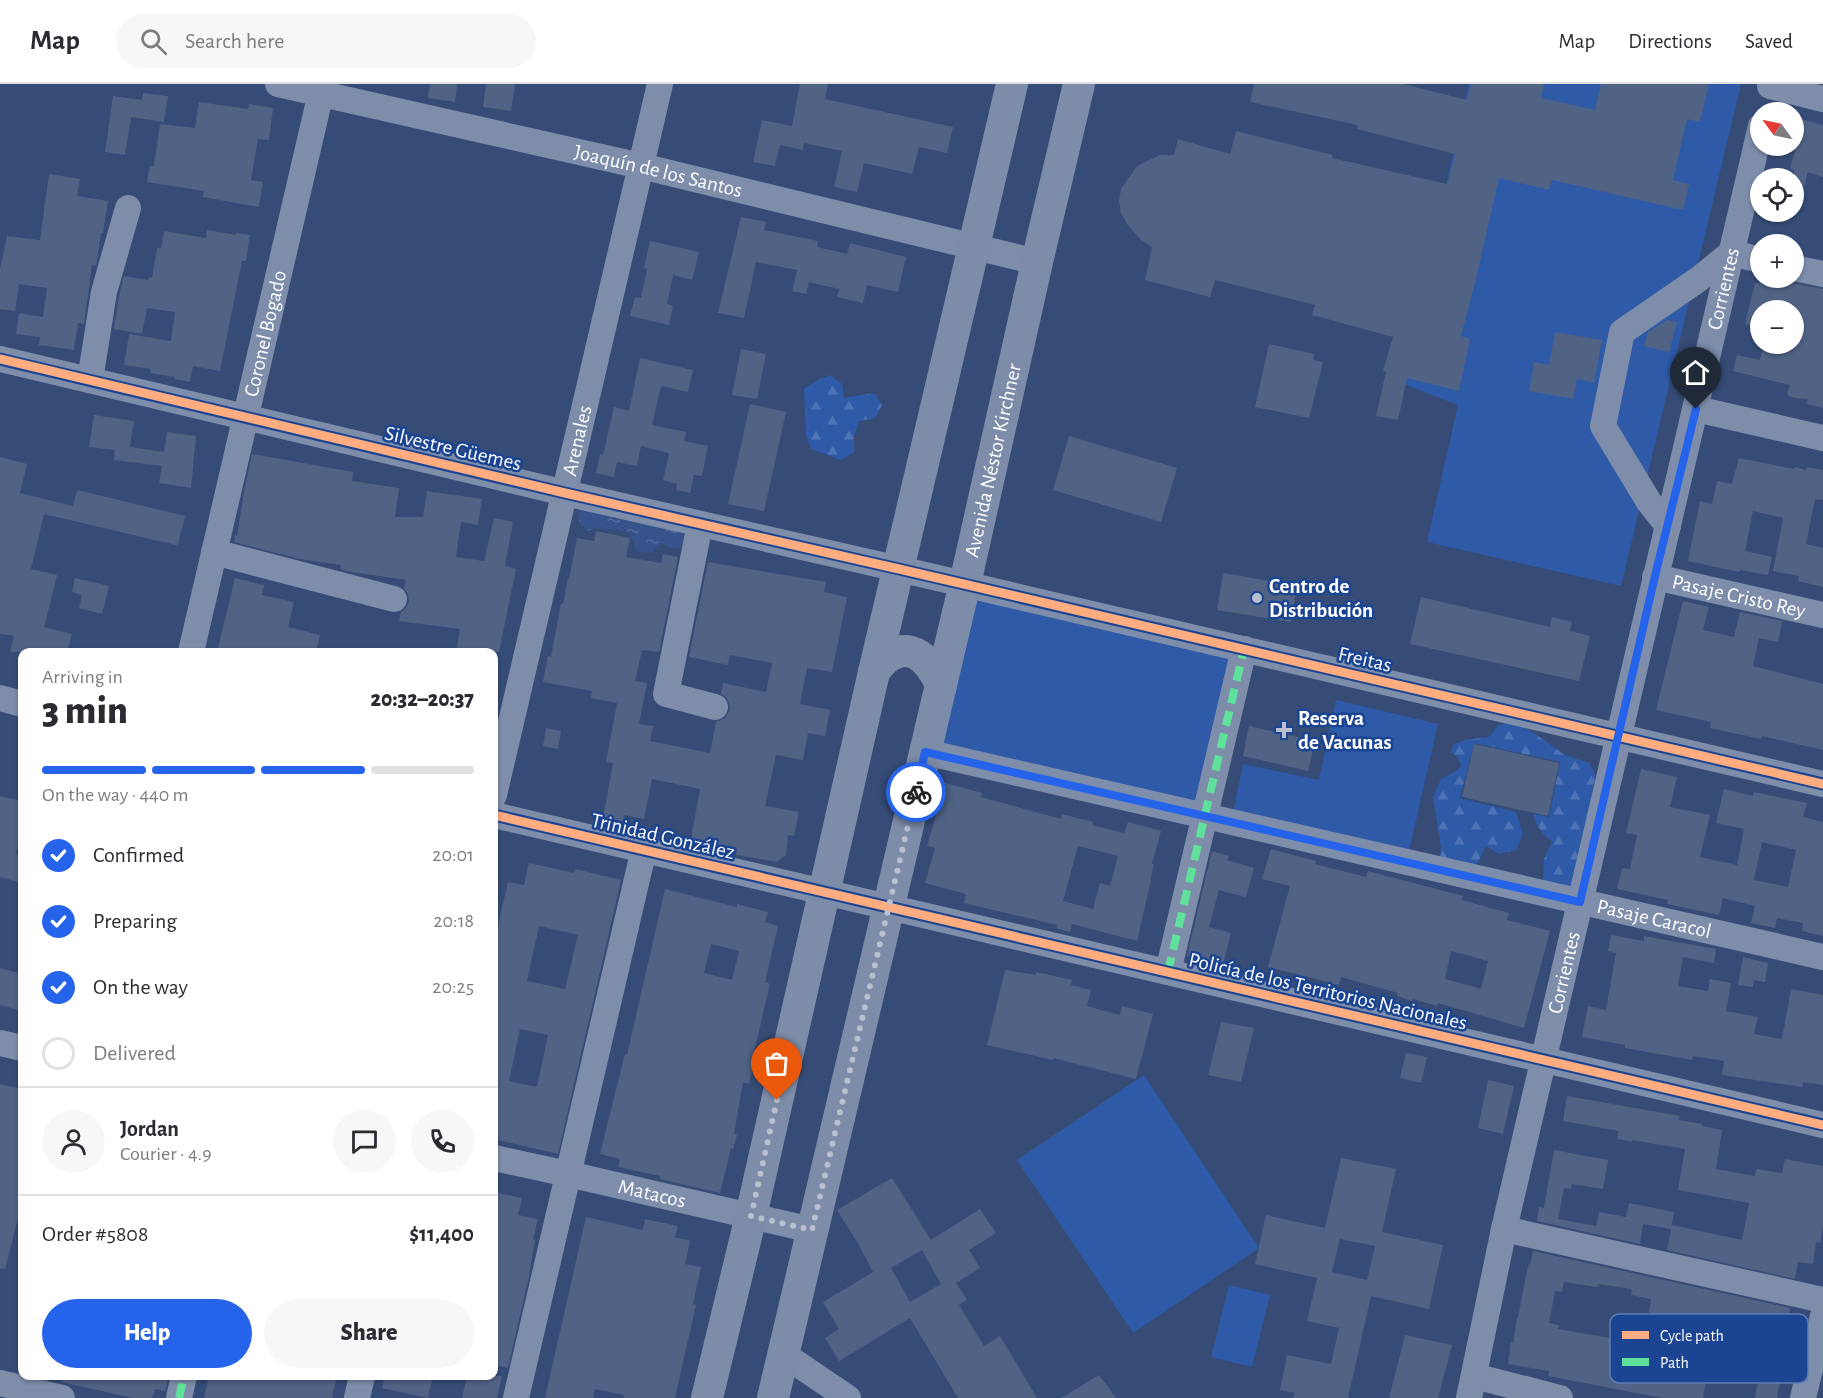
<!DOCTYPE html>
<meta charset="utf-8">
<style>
:root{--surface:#fff;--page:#f7f7f7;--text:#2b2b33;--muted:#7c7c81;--line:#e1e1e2;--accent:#2563eb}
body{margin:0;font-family:"Alegreya Sans",sans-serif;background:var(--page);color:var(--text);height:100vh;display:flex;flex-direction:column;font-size:22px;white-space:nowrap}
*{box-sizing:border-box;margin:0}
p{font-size:20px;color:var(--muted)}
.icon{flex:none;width:33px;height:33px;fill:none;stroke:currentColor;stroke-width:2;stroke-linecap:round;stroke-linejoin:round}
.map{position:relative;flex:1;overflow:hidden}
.panel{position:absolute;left:18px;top:564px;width:480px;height:732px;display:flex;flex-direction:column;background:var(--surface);border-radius:12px;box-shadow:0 2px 4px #0004}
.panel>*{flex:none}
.needle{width:39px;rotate:303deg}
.buttons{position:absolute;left:1750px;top:18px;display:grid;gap:12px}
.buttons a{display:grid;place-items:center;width:54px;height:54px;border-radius:50%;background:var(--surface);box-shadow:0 2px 4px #0004;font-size:30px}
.pin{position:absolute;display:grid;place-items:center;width:51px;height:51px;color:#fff;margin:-62px -26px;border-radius:50% 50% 50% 0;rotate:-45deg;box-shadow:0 0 6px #0007}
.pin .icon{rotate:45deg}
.courier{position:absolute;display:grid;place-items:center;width:60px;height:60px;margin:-30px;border:4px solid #2563eb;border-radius:50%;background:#fff;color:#222;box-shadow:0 2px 8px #0007}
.headline em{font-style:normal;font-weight:800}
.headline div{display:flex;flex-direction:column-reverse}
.headline{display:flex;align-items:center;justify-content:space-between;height:102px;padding:0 24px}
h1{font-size:39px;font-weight:800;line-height:45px}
.bar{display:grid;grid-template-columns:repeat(4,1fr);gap:9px 6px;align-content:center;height:72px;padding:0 24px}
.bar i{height:8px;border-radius:4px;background:var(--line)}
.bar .on{background:var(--accent)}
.bar p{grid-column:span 4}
.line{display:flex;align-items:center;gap:15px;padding:0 24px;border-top:2px solid var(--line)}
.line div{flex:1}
.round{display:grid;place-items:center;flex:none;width:63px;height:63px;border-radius:32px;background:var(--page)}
ol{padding:0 24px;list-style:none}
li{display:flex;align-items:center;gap:18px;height:66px}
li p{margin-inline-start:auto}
li .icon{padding:6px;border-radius:50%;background:var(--accent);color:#fff;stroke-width:4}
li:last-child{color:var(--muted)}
li i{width:33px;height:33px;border:3px solid var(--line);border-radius:50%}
.primary-button{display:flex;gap:12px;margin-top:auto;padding:12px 24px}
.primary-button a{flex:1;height:69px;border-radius:36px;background:var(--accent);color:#fff;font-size:24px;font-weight:800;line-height:69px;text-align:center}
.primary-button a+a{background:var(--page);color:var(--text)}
header{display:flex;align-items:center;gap:36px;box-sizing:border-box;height:84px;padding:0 30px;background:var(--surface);border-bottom:2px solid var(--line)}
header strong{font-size:28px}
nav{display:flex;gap:33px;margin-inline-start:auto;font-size:21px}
.search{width:420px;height:54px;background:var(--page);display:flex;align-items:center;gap:15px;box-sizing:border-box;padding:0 21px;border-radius:33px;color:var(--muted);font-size:22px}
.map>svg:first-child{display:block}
</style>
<header>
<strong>Map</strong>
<div class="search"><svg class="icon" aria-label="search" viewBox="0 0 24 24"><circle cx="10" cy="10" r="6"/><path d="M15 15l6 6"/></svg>Search here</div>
<nav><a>Map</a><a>Directions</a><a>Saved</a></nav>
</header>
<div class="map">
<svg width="1823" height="1314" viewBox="0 0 1823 1314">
<defs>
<pattern id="forest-firs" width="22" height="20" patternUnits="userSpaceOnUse" patternTransform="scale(1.5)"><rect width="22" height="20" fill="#2e5aa8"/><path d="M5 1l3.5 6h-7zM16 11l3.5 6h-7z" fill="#4d73b5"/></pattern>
<pattern id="water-ripples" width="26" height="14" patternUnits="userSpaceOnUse" patternTransform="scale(1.5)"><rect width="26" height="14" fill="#36538b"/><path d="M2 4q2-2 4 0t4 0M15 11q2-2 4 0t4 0" fill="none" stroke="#546d9c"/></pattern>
</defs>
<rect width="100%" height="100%" fill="#364c77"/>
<path fill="#2e5aa8" d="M1469,0H1741L1621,502L1427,458L1458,321L1401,299Z
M968,507L1236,570L1199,727L930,665Z
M1336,616L1438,640L1408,771L1233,729L1243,680L1319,696Z
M1144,991L1259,1164L1133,1249L1017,1076Z
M1229,1201L1270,1211L1252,1283L1211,1273Z"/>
<path fill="url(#forest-firs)" d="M830,291L842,300L844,314L874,309L882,321L875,334L859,337L854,352V368L841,376L811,365L806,351L804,305L816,297Z
M1513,638L1534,649L1565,671L1589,679L1596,691L1576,785L1578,809L1543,804L1544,775L1552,758C1544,750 1534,742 1534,730L1549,733L1560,678L1474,659L1460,714L1516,728L1523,750L1516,766L1499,770L1486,762L1475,784L1438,796L1441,763L1433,713L1441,695L1456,687L1461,682L1458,674L1451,668L1453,661L1465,656L1489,653L1498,641Z"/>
<path fill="url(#water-ripples)" d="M583,422L603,425L614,435L629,436L635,439L643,438L673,437L686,455V463L670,464L664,460L656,463L652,469L636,467L634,459L627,447L595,444L588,447C578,440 576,433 583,422Z"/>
<path fill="#506385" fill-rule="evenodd" d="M430,0H457L455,18L428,14Z
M486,0H515L511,27L483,23Z
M800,0H828L825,15L953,43L947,69L919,63L912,90L864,79L857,108L834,103L842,67L804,59L803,66L780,61L775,82L753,78L762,36L792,42Z
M1254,0H1403L1467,16L1471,0H1544L1541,14L1595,26L1601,0H1709L1700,38L1687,35L1673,96L1689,100L1683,126L1552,96L1549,106L1499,94L1476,195L1461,252L1470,255L1459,307L1407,294L1398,336L1376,332L1386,288L1383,287L1393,253L1312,231L1315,221L1215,196L1210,213L1145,196L1152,163L1140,155L1127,140L1121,129L1119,117L1121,105L1137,82L1160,71H1174L1178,55L1230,70L1236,47L1333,71L1332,74L1447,100L1455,70L1357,45L1358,41L1250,18Z
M143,9L168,12L164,38L131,33L125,71L105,68L113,12L142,16Z
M199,18L248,25L249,20L273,24L269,56L258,55L251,96L263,98L259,123L203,113L204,107L147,98L150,82H154L160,40L195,44Z
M1794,33L1823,41V93L1808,88L1799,121H1794V86L1790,85L1798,54L1794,53Z
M49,90L80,95L77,112L108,117L103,149H101L96,182L92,181L84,240L78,239L74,266L39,261L40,253L16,250L19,229L43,233L47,204L19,200L15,227L0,225V186L7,152L40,156Z
M741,133L766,138L764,146L818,157L817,163L847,170L850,159L906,173L898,208L867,201L863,219L837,213L839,205L809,198L806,210L792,207L797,186L756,178L744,234L718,229Z
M207,146L236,151V149L250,151L246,177H242L220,287L193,282L190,298L174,295L175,293L150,289L151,285L124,281L129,250L171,257L175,228L147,224L142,250L114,245L120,207L124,192L148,196L149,193L152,194L157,164H161L164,147L206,154Z
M650,157L699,168L692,196L673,191L667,220L673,222L669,241L630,232L635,213L641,214L647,185L644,184Z
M1760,194H1783L1791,199L1823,205V324L1807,320L1808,315L1794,314L1787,311L1790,301L1733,287L1737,271L1760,276L1764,260H1794V226H1761V244L1745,240L1755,199H1759Z
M1667,236L1677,238L1669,268L1644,262L1648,248Z
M1555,248L1602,256L1594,299L1577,295L1573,315L1529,307L1534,278L1549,281Z
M1269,260L1314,270L1313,276L1323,278L1309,334L1255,323Z
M741,265L766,270L757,315L732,311Z
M640,274L693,286L688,308L661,302L652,341L686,348L684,357L708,362L702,392L694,391L690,409L676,406L677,400L663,396L669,369L641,362L637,382L617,378L614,393L596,389L600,370L603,371L614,323L629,327Z
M750,320L786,328L764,427L728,420Z
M94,331L134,337L130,363L164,368L167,348L196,352L191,404L159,399L162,382L114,376L115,366L89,363Z
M1069,352L1177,384L1161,438L1053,406Z
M252,370L353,388L352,397L399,404L395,433H423L427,407L482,415L478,441L461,438L456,473L484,477L494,434L513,438L505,482L516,485L499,568H456L460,545L399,537L401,528L405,525L409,518L408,510L404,504L406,496L345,487L340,485L341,481L300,475L234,458L235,451L237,452L244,408Z
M0,373L27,380L20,409L73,422L77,406L185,432L178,460L176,461L44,430L31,485L57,491L44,543L72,550L67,568H10L14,552L0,550Z
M1739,374L1794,385L1795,383L1806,386L1807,383L1823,386V416L1815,415L1806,460L1823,464V503L1798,497L1799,492L1773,487L1783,434L1753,427L1745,467L1772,473L1768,491L1740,486L1739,488L1688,477L1700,417L1712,420L1717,397L1732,400Z
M596,447L630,454L626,473L661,479L663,470L678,473L659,568L642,566L635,597L647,599L639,640L653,642L650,657L710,669L716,638L725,634L730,626L729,619L726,613L721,610L723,599L766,608L772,579L730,571L728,581L689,573L708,478L826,498L824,508L847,513L832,588L807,584L800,620L830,626L825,652L808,649L803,676L776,671L765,722L799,728L794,752L788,751L786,771L777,778L736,771L737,769L690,760L700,705L652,695L644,735L624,731L623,737L603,734L613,679L606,678L617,619L591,614L592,607L543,598L548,572L551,573L561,519L563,520L568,495H569L577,454L594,457Z
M1223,489L1297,502L1291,538L1217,526Z
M75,494L109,502L102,530L79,524L82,511L72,508Z
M235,494L264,501L262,511L294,518L288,543L320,551L316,568H217Z
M1421,513L1550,543L1552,533L1572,538L1570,547L1590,552L1579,597L1410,560Z
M1683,517L1709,523L1703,546L1734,553L1740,528L1782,537L1778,558L1759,554L1753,582L1823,600V666L1762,652L1761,655L1710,644L1711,638L1656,626Z
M1249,642L1315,657L1308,687L1243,672Z
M546,644L561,647L558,665L543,662Z
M1474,660L1559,679L1548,732L1462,713Z
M1641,685L1677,693L1670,723L1710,731L1700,773L1737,781L1744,745L1716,739L1724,705L1753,712L1754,708L1807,719L1803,733L1823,738V852L1802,847L1803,839L1777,834L1775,844L1751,839L1755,822L1723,814L1719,831L1667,820L1668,816L1617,805L1622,784L1630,785L1637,751L1626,749ZM1762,758L1796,766L1788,803L1754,796Z
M942,698L982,709L981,713L1061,735L1062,730L1093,738L1092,741L1124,749L1128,738L1161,747L1152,780H1154L1150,796H1151L1137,857L1072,840L1070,848L1056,844L1057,841L964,819L966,810L925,799L935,764L927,762L937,728L934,727ZM1078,762L1118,772L1110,802L1100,799L1093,825L1063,817Z
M0,712L22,717V743L16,770L22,772V799L0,793Z
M1271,765L1316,777L1315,780L1366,793L1368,787L1463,812L1462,816L1509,829L1507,836L1550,847L1524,944L1438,919L1437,922L1413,915L1412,917L1397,912L1398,909L1341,893L1339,901L1268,883L1290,802L1262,795ZM1451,867L1488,877L1481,905L1445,895Z
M1212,767L1229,772L1227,776L1254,784L1246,813L1219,806L1209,843L1231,849L1223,880L1187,872Z
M529,779L574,789L575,785L621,796L558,1070L494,1055V858L508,798L524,801ZM539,842L578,851L565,905L527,897ZM520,945L548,951L537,1003L509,997Z
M665,805L737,823V820L768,828L765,838L778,842L765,898L770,900L751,981H753L749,1000L743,998L734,1050L737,1051L733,1065L731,1064L720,1109L660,1095V1092L618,1083L620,1075L600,1070L625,970L627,971ZM711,860L739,867L732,896L704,889Z
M1611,851L1644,857V852L1716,865L1714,879L1683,873L1678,902L1708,907L1710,895L1731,899L1726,927L1758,933L1754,950L1782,955L1791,905L1823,911V1001L1803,998L1802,1003L1722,991L1724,977L1693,972L1692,976L1625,964V961L1582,953L1588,922L1606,926L1616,869L1608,867Z
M1743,873L1768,879L1765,898L1754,896L1753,903L1738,901Z
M0,884L22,890V927L0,921Z
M1005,886L1036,891V888L1072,896L1071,901L1091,906L1087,922L1120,931L1122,922L1153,930L1136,995L1053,974V976L987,961Z
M1221,938L1254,944L1241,998L1208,991Z
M1406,969L1427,973L1421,999L1400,994Z
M1488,996L1514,1002L1503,1050L1478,1044Z
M0,1000L22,1005V1119L5,1185H0Z
M1567,1012L1680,1032L1679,1036L1702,1040V1042L1722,1046L1716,1085L1755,1092L1756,1085L1782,1089L1785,1075L1823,1082V1142L1820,1159L1816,1158L1813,1180L1798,1178L1795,1195L1667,1166L1672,1141L1742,1156L1749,1119L1678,1106L1685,1065L1632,1056V1058L1617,1055L1619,1047L1563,1037Z
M1554,1066L1608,1076L1603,1105L1572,1100L1571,1105L1564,1104L1558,1135L1596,1142L1599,1128L1626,1133L1629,1119L1674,1128L1671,1145L1643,1140L1640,1160L1537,1137L1539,1123L1544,1124Z
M1341,1074L1396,1085L1382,1148L1443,1161L1435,1197L1429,1225L1371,1212L1348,1314H1293L1295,1309L1280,1306L1287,1271L1331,1280L1339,1244L1307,1237L1317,1194L1255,1180L1266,1131L1325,1144ZM1340,1155L1375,1162L1367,1196L1332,1188Z
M892,1094L931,1156L980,1125L996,1149L969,1166L980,1184L956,1199L967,1216L959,1221L984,1262L1000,1252L1037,1314H958L910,1234L839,1277L825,1254L839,1245L823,1218L873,1188L859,1161L837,1126ZM922,1166L941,1200L910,1218L891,1184Z
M494,1108L522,1114L518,1131L538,1135L533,1155L535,1156L529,1192L508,1284L494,1281Z
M586,1133L643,1146L645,1135L678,1142L675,1153L690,1157L685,1180L701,1183L693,1220L696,1221L675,1314H623L624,1311L595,1305L593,1314H545Z
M1533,1167L1790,1224L1787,1240L1797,1242L1788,1292L1781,1291L1777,1314H1755L1760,1287L1709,1278L1703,1314H1663L1636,1309L1548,1292L1549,1287L1508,1280L1511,1258L1513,1259L1517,1234H1518L1526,1191L1529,1179L1530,1180ZM1564,1198L1597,1203L1598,1200L1632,1205L1631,1211L1651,1215L1646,1246L1612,1240L1610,1254L1558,1245L1559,1241L1549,1239L1555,1207L1562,1208Z
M1405,1251L1452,1261L1438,1314H1389Z
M1099,1291L1116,1314H1061Z
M62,1292H169L165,1307L155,1305L152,1314H133L61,1298Z
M209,1292H337L332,1314H204Z
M385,1292H433L428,1314L382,1304Z
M467,1292H502L497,1314H462Z"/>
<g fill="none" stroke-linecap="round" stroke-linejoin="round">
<g stroke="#7d8daa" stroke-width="26">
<path id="s1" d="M278,0L641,82L1037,178"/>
<path d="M1770,2L1823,15"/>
<path d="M1794,184L1823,190"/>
<path d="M0,275L565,409L899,485L1823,700"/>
<path d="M90,296L104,208L128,124"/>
<path d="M1696,325L1823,354"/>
<path d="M700,440L666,610L715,623"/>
<path d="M1668,442L1649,418L1603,342L1622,248L1699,195L1731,169L1761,176"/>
<path d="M214,468L394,515"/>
<path id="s2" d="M1655,493L1823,531"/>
<path id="s3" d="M191,568L323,0"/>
<path d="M0,614L22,620"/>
<path id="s4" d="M925,668L1823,873"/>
<path id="s5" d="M494,711L660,0"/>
<path d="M494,731L1823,1041"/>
<path d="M1168,888L1244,565"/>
<path d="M0,959L22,964"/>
<path id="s6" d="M494,1074L568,1090L812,1146"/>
<path d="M1504,1145L1823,1216"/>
<path d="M783,1270L848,1314"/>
<path d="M1474,1292L1560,1314"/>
<path d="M0,1299L62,1314"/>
<path d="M179,1314L184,1292"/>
<path d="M357,1314L362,1292"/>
<path d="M516,1314L644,765"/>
<path id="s7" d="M1469,1314L1504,1145L1761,42"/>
<path d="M1803,1314L1823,1232"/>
</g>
<g stroke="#7d8ca8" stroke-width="32">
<path d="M874,588C899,553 925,565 941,601"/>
<path d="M707,1314L751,1132L874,588L1012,0"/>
<path id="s8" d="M773,1314L969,482L1037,178L1079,0"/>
</g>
<path stroke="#60e19b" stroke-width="8" stroke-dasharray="15 8" stroke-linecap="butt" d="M1168,888L1244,565
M179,1314L184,1292"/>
<g stroke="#1b4492" stroke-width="13">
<path id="cycleway" d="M0,275L565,409L899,485L1823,700
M494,731L1823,1041"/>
</g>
<use href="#cycleway" stroke="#ffac80" stroke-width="9"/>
</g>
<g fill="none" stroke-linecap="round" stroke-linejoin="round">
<path stroke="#b9c0cf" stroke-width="6" stroke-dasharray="0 10.8" d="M777,1016L751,1132L812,1146L916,708"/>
<path stroke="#2563eb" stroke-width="8" d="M916,708L925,668L1580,818L1655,492L1696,325"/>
</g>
<g fill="#b9c0cf" stroke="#1b4492" stroke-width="2">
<circle cx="1257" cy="514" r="6"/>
<path d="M1281 637h6v6h6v6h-6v6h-6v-6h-6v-6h6z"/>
</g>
<g text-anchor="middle" stroke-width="5" stroke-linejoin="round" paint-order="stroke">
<g font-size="21" fill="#fff" stroke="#1b4492">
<text dy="7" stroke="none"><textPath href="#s1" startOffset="390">Joaquín de los Santos</textPath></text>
<text dy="7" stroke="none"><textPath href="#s7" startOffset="1138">Corrientes</textPath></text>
<text dy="7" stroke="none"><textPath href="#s3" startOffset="327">Coronel Bogado</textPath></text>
<text dy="7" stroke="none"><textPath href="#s5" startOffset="364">Arenales</textPath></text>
<text transform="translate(453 364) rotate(13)" y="7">Silvestre Güemes</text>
<text dy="7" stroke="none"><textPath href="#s8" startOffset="963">Avenida Néstor Kirchner</textPath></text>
<text dy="7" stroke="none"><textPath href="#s2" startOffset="86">Pasaje Cristo Rey</textPath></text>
<text transform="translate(1365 575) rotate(13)" y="7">Freitas</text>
<text transform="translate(663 752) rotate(13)" y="7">Trinidad González</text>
<text dy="7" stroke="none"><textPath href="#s4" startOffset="748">Pasaje Caracol</textPath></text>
<text dy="7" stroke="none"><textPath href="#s7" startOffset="436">Corrientes</textPath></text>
<text transform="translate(1328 907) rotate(13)" y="7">Policía de los Territorios Nacionales</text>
<text dy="7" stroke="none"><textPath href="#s6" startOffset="162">Matacos</textPath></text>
</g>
<g font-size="21" font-weight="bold" fill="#fff" stroke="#1b4492" text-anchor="start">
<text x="1269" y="509">Centro de<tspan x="1269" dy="24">Distribución</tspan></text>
<text x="1298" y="641">Reserva<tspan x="1298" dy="24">de Vacunas</tspan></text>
</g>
</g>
<rect x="1610" y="1230" width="198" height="69" rx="9" fill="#1b4492" stroke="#5f7cb3" stroke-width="1.5"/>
<rect x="1622" y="1247" width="27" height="8" fill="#ffac80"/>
<rect x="1622" y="1274" width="27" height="8" fill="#60e19b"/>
<g font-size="16" fill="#fff">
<text x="1660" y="1257">Cycle path</text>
<text x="1660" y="1284">Path</text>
</g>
</svg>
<div class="buttons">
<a><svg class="needle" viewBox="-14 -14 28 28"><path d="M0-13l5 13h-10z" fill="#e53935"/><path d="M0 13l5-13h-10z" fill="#7c7c81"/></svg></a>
<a><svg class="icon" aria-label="locate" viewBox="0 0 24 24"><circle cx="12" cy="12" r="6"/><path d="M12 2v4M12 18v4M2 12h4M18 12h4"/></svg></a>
<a>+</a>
<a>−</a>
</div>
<div class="pin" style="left:777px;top:1016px;background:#ea580c"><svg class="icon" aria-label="bag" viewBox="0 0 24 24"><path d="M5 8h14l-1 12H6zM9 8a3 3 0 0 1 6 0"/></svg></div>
<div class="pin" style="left:1696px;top:325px;background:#1f2937"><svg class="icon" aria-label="home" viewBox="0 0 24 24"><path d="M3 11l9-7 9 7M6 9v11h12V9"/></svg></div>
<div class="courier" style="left:916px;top:708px"><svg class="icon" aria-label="bike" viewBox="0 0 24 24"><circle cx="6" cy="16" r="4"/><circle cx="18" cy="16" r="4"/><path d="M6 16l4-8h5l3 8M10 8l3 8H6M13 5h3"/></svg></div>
<section class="panel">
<div class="headline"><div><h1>3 min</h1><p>Arriving in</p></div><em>20:32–20:37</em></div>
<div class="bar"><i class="on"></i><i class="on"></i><i class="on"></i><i></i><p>On the way · 440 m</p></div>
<ol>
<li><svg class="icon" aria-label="check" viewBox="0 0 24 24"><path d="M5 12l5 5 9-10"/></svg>Confirmed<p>20:01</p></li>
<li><svg class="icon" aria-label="check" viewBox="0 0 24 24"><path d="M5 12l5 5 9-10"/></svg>Preparing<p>20:18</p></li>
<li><svg class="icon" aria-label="check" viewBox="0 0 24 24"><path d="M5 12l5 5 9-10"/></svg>On the way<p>20:25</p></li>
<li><i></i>Delivered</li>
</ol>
<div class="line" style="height:108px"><a class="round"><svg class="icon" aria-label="person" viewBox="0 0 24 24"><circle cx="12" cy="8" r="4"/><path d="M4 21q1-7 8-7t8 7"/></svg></a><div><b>Jordan</b><p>Courier · 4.9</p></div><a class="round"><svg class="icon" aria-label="chat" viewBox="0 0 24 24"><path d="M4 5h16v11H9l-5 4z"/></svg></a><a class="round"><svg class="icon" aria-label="phone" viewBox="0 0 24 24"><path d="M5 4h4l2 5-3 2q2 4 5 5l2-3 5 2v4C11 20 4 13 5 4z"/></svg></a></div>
<div class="line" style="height:78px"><div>Order #5808</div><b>$11,400</b></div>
<div class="primary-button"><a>Help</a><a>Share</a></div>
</section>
</div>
